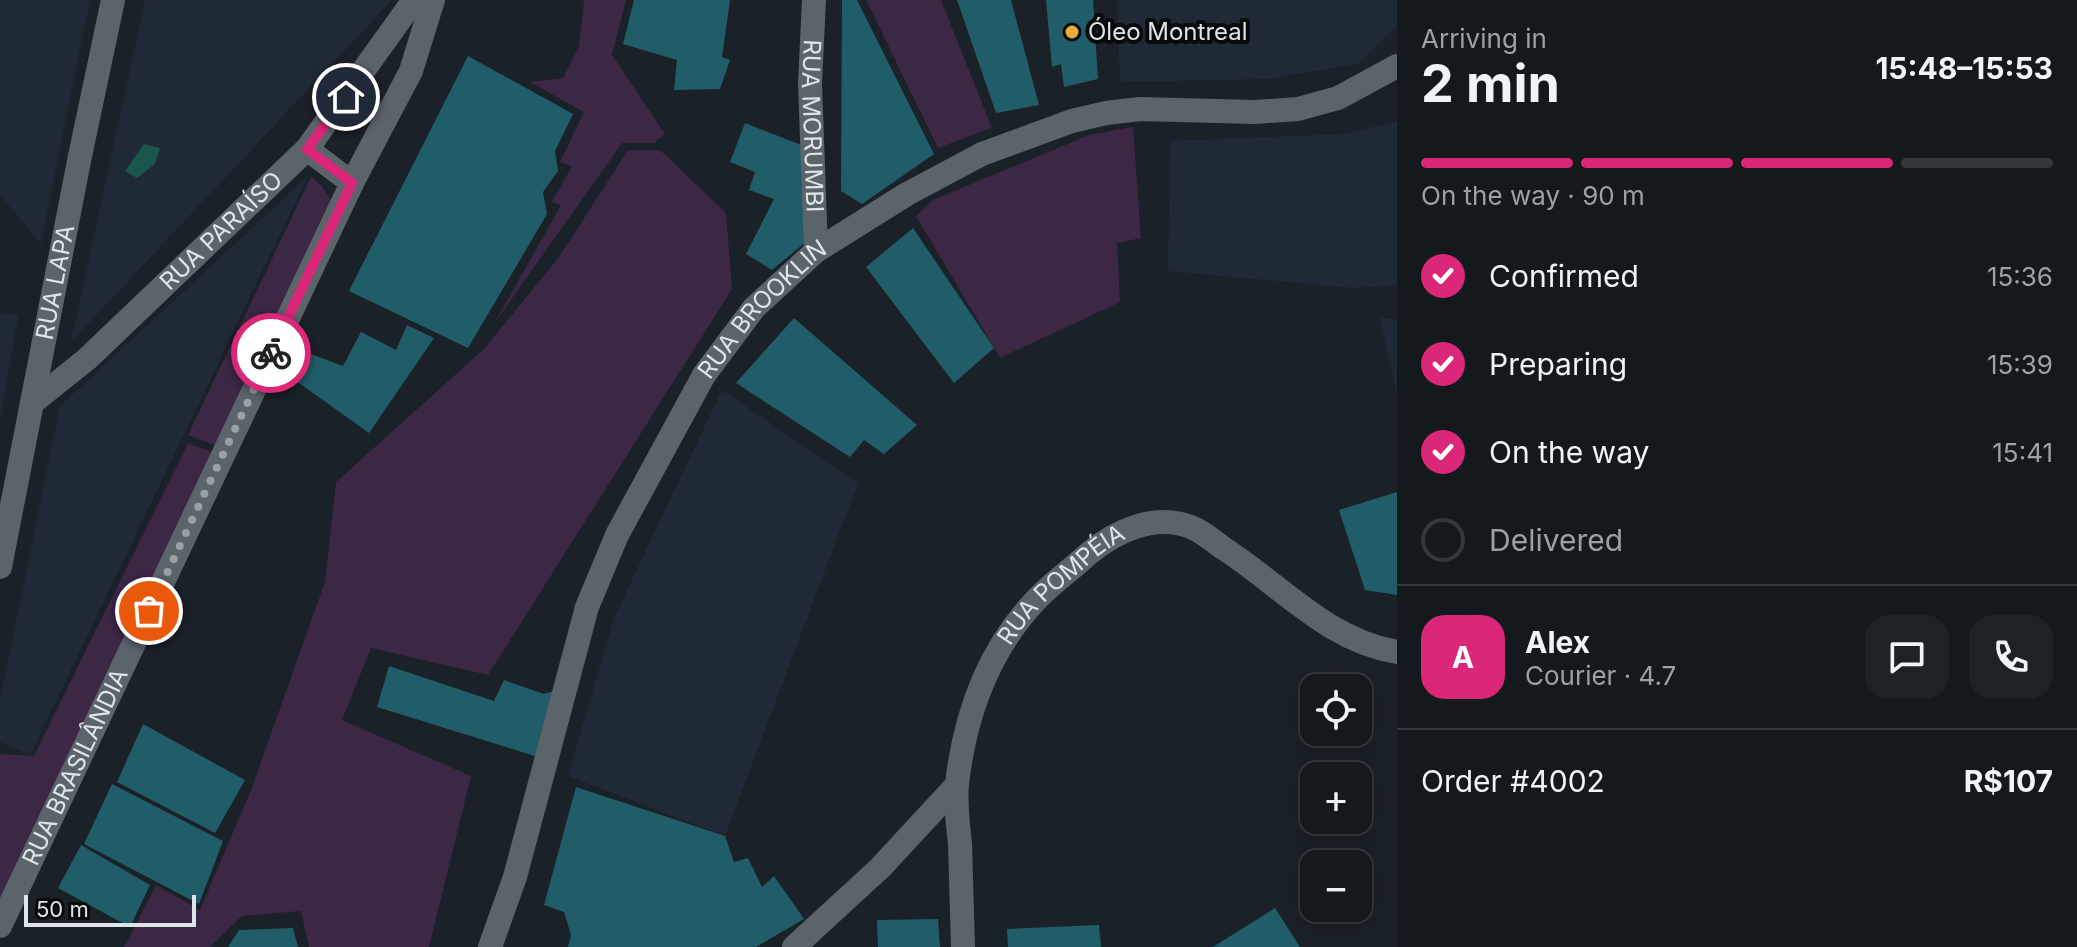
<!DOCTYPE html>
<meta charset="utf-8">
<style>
:root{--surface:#14191e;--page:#1d2227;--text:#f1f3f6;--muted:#9da0a4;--line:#33383c;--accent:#db2777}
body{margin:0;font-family:Inter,sans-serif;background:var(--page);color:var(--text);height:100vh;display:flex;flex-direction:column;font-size:30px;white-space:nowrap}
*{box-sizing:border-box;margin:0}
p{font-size:26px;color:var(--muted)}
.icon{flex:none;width:44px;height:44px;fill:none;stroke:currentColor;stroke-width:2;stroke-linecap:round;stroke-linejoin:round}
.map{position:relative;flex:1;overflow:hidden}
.details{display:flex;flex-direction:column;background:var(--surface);width:680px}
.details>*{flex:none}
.tools{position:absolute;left:1300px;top:674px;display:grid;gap:16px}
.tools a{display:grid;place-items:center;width:72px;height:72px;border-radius:16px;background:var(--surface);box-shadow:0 4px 20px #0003,0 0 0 2px var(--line);font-size:40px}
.scale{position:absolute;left:24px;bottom:20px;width:172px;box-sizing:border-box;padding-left:8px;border:4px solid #dfe4e9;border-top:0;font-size:22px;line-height:28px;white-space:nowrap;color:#dfe4e9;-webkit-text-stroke:6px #080b0e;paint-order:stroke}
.pin{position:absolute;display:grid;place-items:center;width:68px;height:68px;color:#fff;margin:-34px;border:4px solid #fff;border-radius:50%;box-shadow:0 2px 8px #0007}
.courier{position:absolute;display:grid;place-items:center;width:80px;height:80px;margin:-40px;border:6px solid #db2777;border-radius:50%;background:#fff;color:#222;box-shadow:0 2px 10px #0007}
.summary em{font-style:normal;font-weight:700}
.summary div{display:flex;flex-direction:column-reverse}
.summary{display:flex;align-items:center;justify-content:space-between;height:136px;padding:0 24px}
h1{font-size:52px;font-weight:700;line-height:60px}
.bar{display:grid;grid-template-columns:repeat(4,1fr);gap:12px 8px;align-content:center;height:96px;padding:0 24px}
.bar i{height:10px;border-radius:6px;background:var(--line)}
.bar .active{background:var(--accent)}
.bar p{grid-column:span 4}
.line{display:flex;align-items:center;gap:20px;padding:0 24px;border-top:2px solid var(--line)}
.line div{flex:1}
.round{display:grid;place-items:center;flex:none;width:84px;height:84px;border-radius:24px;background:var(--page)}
ol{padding:0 24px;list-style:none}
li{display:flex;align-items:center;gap:24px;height:88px}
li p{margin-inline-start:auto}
li .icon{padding:8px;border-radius:50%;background:var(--accent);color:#fff;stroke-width:4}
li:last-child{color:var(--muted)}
li i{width:44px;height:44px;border:4px solid var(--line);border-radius:50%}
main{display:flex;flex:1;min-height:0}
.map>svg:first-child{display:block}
</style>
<main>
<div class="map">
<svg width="1397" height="947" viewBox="0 0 1397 947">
<rect width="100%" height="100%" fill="#1b2128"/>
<path fill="#1f2a36" d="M0,0H90L41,244L0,195Z
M145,0H392L71,342Z
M1117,0H1397V26L1360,63L1268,79L1120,82Z
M1397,121V285L1354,288L1168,271L1170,141L1343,134Z
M308,176L30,755L0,742V700L60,406Z
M0,312L18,316L0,423Z
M1379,317L1397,320V393Z
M722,390L858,483L725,836L568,776L614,618Z"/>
<path fill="#3c2745" d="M584,0H626L612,55L665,134L654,143H622L494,324L561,205L552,202L572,166L560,162L584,112L530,82L563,78L579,46Z
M866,0H941L992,128L938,148Z
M1133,127L1141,238L1117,243L1120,302L1000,358L916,216L933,200L1089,135Z
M628,150H660L726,213L732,289L488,675L371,648L342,720L471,776L429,947H309L301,911L242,916L210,947H124L156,885L200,910L251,790L325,582L336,482L484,349L559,257Z
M311,177L322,186L332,202L221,448L188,435Z
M188,443L219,455L0,915V754L34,756Z"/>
<path fill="#19574d" d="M144,144L160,148L155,164L137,178L125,171Z"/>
<path fill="#205d69" d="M634,0H730L722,57L730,60L720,89L674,90L677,60L623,44Z
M842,0H857L934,154L862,204L841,191Z
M957,0H1011L1039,105L996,113Z
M1046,0H1093L1098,79L1064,87L1061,64L1052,67Z
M468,56L573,114L555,151L558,171L543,192L547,214L468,348L349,291Z
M745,123L804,146L807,241L772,270L746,254L774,199L749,190L755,172L730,162Z
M913,228L994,348L954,383L866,267Z
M794,318L917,425L884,454L864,440L850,457L736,383Z
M407,325L434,338L369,433L292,378L303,351L343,366L361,332L396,350Z
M1397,492V595L1365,590L1339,510Z
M389,666L494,701L504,680L544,694L553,691L535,756L377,707Z
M143,724L245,780L215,833L117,782Z
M112,784L223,841L199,904L84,844Z
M576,787L725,836L734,862L748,858L762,887L774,876L804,919L756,947H568L571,935L564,912L544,905Z
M81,845L150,885L130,927L58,888Z
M1275,908L1300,947H1213Z
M938,919L940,947H878L877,920Z
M1099,925L1101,947H1008L1007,929Z
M293,928L298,947H228L239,930Z"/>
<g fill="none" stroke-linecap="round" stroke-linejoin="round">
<g stroke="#5b636b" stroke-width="24">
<path id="s1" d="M814,0L810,83L816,251"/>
<path d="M307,149L352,183"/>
<path id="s2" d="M32,403L87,359L307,149L414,0"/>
<path id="s3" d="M0,567L80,156L113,0"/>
<path id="s4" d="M0,926L352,183L411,71L433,0"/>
<path id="s5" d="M490,947L515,877L587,607L617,535L704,375L754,308L816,251L907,194L982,154L1072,121L1106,113L1140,109L1254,112L1298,109L1338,98L1397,66"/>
<path d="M794,947L880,868L956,786"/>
<path id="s6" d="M963,947C962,913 961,878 960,844C958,825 955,803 957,784C965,714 988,650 1037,599C1052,583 1071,570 1087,555C1115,531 1156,512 1193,528C1203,532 1213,541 1223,548C1281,585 1326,640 1397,652"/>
</g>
</g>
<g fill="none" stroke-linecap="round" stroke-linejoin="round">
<path stroke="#9aa0a5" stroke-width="8" stroke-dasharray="0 14.4" d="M149,611L271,353"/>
<path stroke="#db2777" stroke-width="10" d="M271,353L352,183L307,149L346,97"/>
</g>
<circle fill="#e7ac37" stroke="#080b0e" stroke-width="3" cx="1072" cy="32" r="8"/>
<g text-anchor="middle" stroke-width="8" stroke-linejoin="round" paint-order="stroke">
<g font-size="24" fill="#dfe4e9" stroke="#080b0e" text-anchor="start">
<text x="1088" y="40">Óleo Montreal</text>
</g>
<g font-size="24" fill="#dfe4e9" stroke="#080b0e">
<text dy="8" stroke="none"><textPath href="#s1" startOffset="126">RUA MORUMBI</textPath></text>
<text dy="8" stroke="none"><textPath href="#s2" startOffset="256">RUA PARAÍSO</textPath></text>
<text dy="8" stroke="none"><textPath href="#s3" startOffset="290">RUA LAPA</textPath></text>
<text dy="8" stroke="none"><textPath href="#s5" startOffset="702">RUA BROOKLIN</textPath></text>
<text dy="8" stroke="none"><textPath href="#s6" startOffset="396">RUA POMPÉIA</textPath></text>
<text dy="8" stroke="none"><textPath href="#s4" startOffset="176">RUA BRASILÂNDIA</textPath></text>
</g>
</g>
</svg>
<div class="tools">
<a><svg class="icon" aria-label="locate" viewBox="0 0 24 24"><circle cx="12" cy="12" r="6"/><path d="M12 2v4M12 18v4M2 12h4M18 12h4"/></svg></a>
<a>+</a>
<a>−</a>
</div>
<div class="scale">50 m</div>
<div class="pin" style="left:149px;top:611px;background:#ea580c"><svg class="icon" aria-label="bag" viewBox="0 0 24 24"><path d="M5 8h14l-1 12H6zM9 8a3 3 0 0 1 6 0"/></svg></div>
<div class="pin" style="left:346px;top:97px;background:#1f2937"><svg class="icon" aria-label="home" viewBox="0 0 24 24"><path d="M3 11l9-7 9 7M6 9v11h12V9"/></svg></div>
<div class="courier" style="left:271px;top:353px"><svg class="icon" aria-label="bike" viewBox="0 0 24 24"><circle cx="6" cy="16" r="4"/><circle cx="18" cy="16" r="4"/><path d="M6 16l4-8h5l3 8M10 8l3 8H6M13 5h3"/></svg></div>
</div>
<section class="details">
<div class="summary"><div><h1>2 min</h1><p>Arriving in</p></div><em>15:48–15:53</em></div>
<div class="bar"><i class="active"></i><i class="active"></i><i class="active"></i><i></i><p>On the way · 90 m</p></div>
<ol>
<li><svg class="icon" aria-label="check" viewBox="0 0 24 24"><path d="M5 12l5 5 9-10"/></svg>Confirmed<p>15:36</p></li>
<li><svg class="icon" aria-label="check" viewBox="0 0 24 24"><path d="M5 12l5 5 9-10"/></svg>Preparing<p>15:39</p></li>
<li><svg class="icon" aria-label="check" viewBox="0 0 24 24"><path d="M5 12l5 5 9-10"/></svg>On the way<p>15:41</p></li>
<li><i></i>Delivered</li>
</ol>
<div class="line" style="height:144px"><b class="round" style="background:var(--accent);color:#fff">A</b><div><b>Alex</b><p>Courier · 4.7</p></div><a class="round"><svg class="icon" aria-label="chat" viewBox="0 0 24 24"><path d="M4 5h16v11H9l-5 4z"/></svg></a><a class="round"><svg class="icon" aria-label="phone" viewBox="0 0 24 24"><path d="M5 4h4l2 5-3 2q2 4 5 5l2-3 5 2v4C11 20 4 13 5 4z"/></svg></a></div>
<div class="line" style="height:104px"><div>Order #4002</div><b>R$107</b></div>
</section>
</main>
